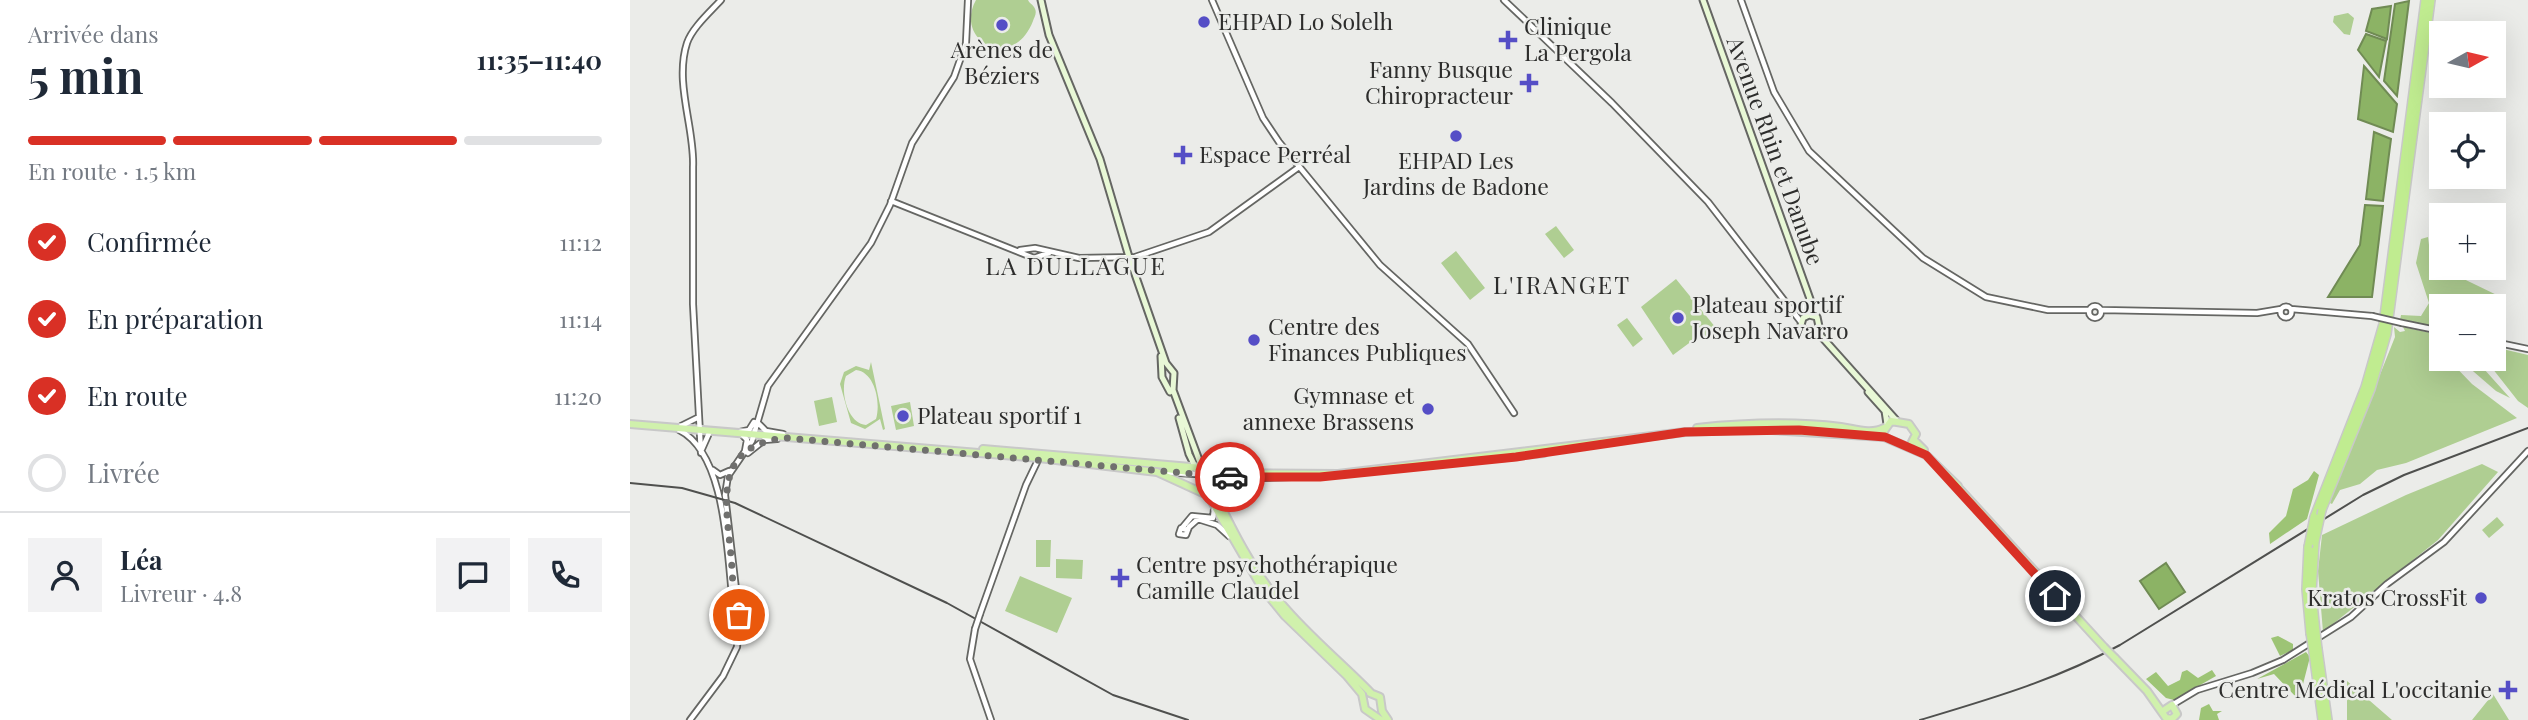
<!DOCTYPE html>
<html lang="fr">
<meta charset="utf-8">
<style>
:root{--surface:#fff;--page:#f2f2f3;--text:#1f2937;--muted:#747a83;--line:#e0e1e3;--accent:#d93025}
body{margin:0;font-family:"Playfair Display",serif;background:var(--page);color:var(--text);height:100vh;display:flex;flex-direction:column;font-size:26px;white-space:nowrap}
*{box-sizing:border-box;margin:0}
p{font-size:23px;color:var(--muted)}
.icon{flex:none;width:38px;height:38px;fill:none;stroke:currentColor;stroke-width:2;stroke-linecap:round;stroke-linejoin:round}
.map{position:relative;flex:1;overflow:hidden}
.panel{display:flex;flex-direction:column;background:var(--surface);width:630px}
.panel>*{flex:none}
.needle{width:46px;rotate:82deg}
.tools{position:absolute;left:1799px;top:21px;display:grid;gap:14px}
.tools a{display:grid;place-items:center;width:77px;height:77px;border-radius:0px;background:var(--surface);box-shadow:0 7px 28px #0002;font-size:35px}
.pin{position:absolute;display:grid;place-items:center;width:60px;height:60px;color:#fff;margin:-30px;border:4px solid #fff;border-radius:50%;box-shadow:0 2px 7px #0007}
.courier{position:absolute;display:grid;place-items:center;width:70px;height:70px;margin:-35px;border:5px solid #d93025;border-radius:50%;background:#fff;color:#222;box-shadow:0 2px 9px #0007}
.head em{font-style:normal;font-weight:700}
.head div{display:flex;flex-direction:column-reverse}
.head{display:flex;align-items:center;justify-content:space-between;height:119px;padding:0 28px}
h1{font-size:46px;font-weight:700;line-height:52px}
.bar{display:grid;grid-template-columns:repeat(4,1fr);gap:10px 7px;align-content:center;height:84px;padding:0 28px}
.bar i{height:9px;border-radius:5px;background:var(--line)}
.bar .selected{background:var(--accent)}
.bar p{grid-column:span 4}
.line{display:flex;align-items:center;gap:18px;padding:0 28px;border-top:2px solid var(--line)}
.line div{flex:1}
.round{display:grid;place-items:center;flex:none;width:74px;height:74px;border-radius:0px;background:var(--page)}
ol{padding:0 28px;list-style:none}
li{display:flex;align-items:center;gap:21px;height:77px}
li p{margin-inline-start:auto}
li .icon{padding:7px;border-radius:50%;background:var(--accent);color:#fff;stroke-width:4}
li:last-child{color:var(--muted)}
li i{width:38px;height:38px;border:4px solid var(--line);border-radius:50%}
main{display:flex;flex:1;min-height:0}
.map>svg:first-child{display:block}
</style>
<main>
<section class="panel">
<div class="head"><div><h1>5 min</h1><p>Arrivée dans</p></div><em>11:35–11:40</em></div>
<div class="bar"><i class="selected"></i><i class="selected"></i><i class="selected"></i><i></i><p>En route · 1.5 km</p></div>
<ol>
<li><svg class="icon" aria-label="check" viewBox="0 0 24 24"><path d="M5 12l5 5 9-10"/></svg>Confirmée<p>11:12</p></li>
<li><svg class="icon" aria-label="check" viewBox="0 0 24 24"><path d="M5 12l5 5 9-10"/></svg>En préparation<p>11:14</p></li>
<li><svg class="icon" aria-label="check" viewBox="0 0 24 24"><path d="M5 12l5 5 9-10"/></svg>En route<p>11:20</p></li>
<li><i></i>Livrée</li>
</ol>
<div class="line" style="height:126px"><a class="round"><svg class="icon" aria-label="person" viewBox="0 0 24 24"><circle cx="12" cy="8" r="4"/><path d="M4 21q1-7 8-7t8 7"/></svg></a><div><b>Léa</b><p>Livreur · 4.8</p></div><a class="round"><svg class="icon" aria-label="chat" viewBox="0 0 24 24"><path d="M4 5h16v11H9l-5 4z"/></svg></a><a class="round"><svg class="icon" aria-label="phone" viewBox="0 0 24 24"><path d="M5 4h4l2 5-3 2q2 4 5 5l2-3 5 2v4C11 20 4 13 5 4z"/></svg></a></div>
</section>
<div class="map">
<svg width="1898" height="720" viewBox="0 0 1898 720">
<rect width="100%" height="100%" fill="#ebece9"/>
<path fill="#afce92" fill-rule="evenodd" d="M346,0H398C399,3 402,4 404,7C408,13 404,17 403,21C383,73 323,41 346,0Z
M1718,13L1724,18L1720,35L1714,34L1703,22L1704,16Z
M926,226L944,250L934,258L915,234Z
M1798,237L1799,245L1811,259V268L1873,298L1864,316V306H1814L1806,303L1803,307L1811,313V328L1770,320L1771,315L1791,316L1799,303L1786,263L1791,239Z
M826,251L855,288L840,300L811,263Z
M1046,279L1086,328L1073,338L1070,335L1043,355L1011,307Z
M997,318L1013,339L1003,347L987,325Z
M1764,327L1770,332L1775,331L1773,327L1811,335V359H1818L1842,384L1887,418L1776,463L1747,470L1730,484L1710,490L1702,504L1700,503L1705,487L1765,337Z
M1864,347L1898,355V408L1888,401L1855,359H1864Z
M1829,359H1845L1880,398L1866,391Z
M241,362L255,429L253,430L250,419L235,429L221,423L210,384L214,372L226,366L239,370ZM226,370C245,372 251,403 246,419L236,425C217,423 210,391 216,376Z
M202,397L207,422L189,426L184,401Z
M280,402L284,426L266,430L261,406Z
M1852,464L1868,472L1808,540L1693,632L1688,571L1692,535L1776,495Z
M1867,517L1874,525L1859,538L1852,530Z
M406,540H421L420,567H406Z
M426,559L453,560L452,579L426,578Z
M390,576L442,598L427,633L375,611Z
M1717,681L1762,720H1717Z
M1863,694L1879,720H1842Z"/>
<path fill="#9dc475" d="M1684,471L1689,475L1677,519L1640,544L1639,533L1656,516L1663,489L1678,480Z
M1648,636L1663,644V650L1650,656L1641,638Z
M1676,652L1680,657L1672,688L1665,696L1644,674L1627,679Z
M1557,670L1568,678L1582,670L1586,676L1544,700L1536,698L1516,679L1526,672L1538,686L1550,680L1552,672Z
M1579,704L1583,711H1592L1587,714L1589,720H1569L1571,708Z"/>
<path fill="#8cb365" stroke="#708b54" stroke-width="2" d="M1779,1L1767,96L1754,81L1765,4Z
M1761,6L1757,39L1736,31L1742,9Z
M1736,34L1756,41L1749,77L1728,50Z
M1734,66L1767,104L1763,132L1728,119Z
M1744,132L1761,139L1753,201L1736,199Z
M1735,205L1753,206L1742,297H1698L1730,245Z
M1536,563L1555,592L1529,609L1510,581Z"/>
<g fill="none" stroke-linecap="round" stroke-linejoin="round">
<g stroke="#656663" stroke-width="8">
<path id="tertiary" d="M582,0L633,118L649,142L750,265L838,344L884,413
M874,0L982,103L1078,202L1171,322
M1111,0L1144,92L1179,151L1293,258L1356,297L1418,310H1459
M261,201L404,258L419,253
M390,250L405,248L449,258L505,257L579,232L669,167
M1459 312a6 6 0 1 1 12 0a6 6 0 1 1-12 0Z
M1650.5 312a5.5 5.5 0 1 1 11 0a5.5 5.5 0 1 1-11 0Z
M1661,309L1742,316
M1164,310L1172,309L1179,300
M1472,310L1627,313L1651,309
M1772,323L1811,331
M1864,342L1898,349
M127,422L136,431L153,434
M51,426L67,418
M49,430C97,454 97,557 103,604L99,617L107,626
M72,449L80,431
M115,451L117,440L110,432L119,430L124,422
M71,453L63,304V167C65,129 44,83 57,43C62,28 80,12 91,0
M118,453L134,440L147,439
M572,468L609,470
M83,470L90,475L99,471
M531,472L632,478L690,476
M595,478L590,482L589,491L595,511
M552,528L562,516L583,518L584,509
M557,530L551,528L549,534L556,535L559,527L568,519L587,525L599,536
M350,614L396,485L409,458
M345,629L340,659L361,720
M1542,705L1567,690L1622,673L1653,660L1721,617L1757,584L1814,542L1898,451
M60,720L93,676L107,647L109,615L95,495L98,476L122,441L138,386L241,243L260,205L282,143L324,77L336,43L338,0"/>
</g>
<g stroke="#656663" stroke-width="9">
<path id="secondary" d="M411,0L419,35L470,159L499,257L536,363L544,373L543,390L572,468
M1073,0L1180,299L1181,315
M1189,329L1183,334L1175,332L1171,325L1173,318L1179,315L1187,317L1191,336L1266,420
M531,356L532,377L540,392
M1238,392L1255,411L1257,424
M549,418L559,454L580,497"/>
</g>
<g stroke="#c8c8c8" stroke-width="10">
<path id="primary" d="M0,424L409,458L527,472L575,494L581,500L632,588L655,616L717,676L732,694L735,709L751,720
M1067,428C1114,423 1163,421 1211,427C1225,429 1241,435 1254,428
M1254,431L1261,421L1279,424L1286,434L1282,442
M1284,440L1294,450
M353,449L572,468C595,513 616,563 650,602C677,635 711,662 741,693
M866,458L914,453
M537,469L559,472
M584,473L708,474L1055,432L1125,429L1254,437L1296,455L1328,486
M1327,486L1474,647
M1485,658L1517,691L1536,718L1542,719L1547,714L1542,705L1533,711
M740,693L750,697L752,711L758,720"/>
</g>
<g stroke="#c8c8c8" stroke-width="10">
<path id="trunk" d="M1692,510L1741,389L1757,334L1801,0
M1684,517L1735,387L1753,324L1795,0
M1685,542L1682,593L1686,632
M1678,547L1676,589L1680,633
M1688,649L1698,720
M1683,652L1692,720"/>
</g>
<use href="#tertiary" stroke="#fff" stroke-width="4.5"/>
<use href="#secondary" stroke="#e8f8d6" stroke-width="5"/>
<use href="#primary" stroke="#d0f1ac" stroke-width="6"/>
<use href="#trunk" stroke="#c0ec90" stroke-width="7"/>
<path stroke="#4f504e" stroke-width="2" d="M0,483L52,488L105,503L317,603L483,695L558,720
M1290,720C1360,699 1426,680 1490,645L1733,495L1774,475L1898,428"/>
<g stroke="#656663" stroke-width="8" stroke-linecap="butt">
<path id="tertiary-bridge" d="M1742,316L1772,323
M345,629L350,614"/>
</g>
<g stroke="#c8c8c8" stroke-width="10" stroke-linecap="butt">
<path id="primary-bridge" d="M1474,647L1485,658"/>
</g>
<g stroke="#c8c8c8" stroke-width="10" stroke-linecap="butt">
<path id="trunk-bridge" d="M1685,542L1692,510
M1678,547L1684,517
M1686,632L1688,649
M1680,633L1683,652"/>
</g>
<use href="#tertiary-bridge" stroke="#fff" stroke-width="4.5"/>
<use href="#primary-bridge" stroke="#d0f1ac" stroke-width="6"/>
<use href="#trunk-bridge" stroke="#c0ec90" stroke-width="7"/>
</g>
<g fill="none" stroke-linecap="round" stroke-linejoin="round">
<path stroke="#70706e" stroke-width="7" stroke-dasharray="0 12.6" d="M109,615C102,598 103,575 101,556C96,502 82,445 156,438L600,477"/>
<path stroke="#d93025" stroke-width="9" d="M600,477H690L886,457L1055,432L1169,430L1255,437L1296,455L1425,596"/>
</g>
<g fill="#554ec6" stroke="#ebece9" stroke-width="2.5">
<circle cx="574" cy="22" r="7"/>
<circle cx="372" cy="25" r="7"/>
<path d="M874.5 29.5h7v7h7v7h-7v7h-7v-7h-7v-7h7z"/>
<path d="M895.5 72.5h7v7h7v7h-7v7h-7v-7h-7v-7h7z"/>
<circle cx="826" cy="136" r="7"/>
<path d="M549.5 144.5h7v7h7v7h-7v7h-7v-7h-7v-7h7z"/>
<circle cx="1048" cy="318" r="7"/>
<circle cx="624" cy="340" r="7"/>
<circle cx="798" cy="409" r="7"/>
<circle cx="273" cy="416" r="7"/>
<path d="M486.5 567.5h7v7h7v7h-7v7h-7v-7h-7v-7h7z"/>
<circle cx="1851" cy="598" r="7"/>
<path d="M1874.5 679.5h7v7h7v7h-7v7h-7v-7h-7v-7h7z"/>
</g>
<g text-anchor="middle" stroke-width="5" stroke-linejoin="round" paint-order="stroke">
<g font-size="23" fill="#2d2d2c" stroke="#ebece9" text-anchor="start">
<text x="588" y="30">EHPAD Lo Solelh</text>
<text x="894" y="35">Clinique<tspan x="894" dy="26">La Pergola</tspan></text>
<text x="372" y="58" text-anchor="middle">Arènes de<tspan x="372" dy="26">Béziers</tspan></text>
<text x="883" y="78" text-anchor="end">Fanny Busque<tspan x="883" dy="26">Chiropracteur</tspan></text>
<text x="569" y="163">Espace Perréal</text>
<text x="826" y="169" text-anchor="middle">EHPAD Les<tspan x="826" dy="26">Jardins de Badone</tspan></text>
<text x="1062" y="313">Plateau sportif<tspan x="1062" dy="26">Joseph Navarro</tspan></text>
<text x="638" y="335">Centre des<tspan x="638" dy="26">Finances Publiques</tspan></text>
<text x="784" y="404" text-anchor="end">Gymnase et<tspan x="784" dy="26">annexe Brassens</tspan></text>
<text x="287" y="424">Plateau sportif 1</text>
<text x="506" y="573">Centre psychothérapique<tspan x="506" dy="26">Camille Claudel</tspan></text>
<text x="1837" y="606" text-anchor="end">Kratos CrossFit</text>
<text x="1862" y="698" text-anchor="end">Centre Médical L'occitanie</text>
</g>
<g font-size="23" fill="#2d2d2c" stroke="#ebece9">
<text transform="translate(1145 151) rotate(70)" y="8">Avenue Rhin et Danube</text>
</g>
<g font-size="24" letter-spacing="2" fill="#2d2d2c" stroke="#ebece9">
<text x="446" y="275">LA DULLAGUE</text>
<text x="932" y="294">L'IRANGET</text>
</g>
</g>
</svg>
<div class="tools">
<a><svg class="needle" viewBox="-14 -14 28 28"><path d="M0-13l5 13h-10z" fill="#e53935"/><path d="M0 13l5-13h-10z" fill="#747a83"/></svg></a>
<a><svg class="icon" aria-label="locate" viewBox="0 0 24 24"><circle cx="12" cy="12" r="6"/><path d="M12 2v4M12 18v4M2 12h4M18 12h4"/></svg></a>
<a>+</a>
<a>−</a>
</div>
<div class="pin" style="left:109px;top:615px;background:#ea580c"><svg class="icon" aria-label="bag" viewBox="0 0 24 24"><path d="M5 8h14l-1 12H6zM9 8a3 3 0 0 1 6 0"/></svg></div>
<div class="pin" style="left:1425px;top:596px;background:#1f2937"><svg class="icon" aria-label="home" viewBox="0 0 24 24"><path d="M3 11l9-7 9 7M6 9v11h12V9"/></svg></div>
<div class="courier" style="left:600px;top:477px"><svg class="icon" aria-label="car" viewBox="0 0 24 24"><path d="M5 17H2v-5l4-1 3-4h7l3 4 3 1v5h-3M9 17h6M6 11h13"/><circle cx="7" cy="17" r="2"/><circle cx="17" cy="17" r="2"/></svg></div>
</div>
</main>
